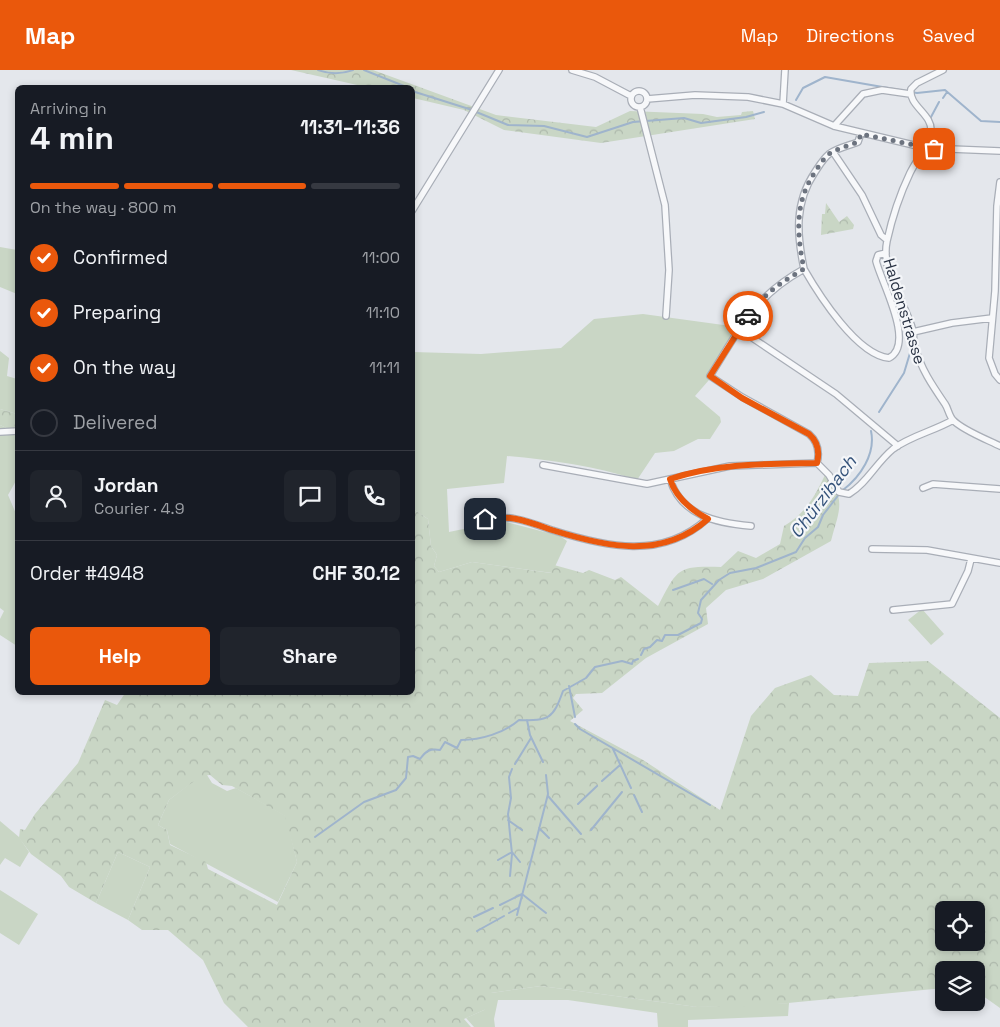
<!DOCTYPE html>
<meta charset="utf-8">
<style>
:root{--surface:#171b24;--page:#20242c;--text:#f1f3f6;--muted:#9ea1a6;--line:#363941;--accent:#ea580c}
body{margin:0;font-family:"Space Grotesk",sans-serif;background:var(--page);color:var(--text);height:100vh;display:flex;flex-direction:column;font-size:19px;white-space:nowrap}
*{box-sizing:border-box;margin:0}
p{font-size:16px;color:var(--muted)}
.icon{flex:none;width:28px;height:28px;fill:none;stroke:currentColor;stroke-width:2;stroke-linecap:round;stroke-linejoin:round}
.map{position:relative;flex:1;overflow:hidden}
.details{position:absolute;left:15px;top:15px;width:400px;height:610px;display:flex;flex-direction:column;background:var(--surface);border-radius:8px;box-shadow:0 2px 8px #0003}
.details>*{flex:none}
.tools{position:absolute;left:935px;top:831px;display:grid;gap:10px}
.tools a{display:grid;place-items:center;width:50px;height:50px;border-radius:8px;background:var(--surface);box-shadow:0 2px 8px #0003;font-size:25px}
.pin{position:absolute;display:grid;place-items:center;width:42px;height:42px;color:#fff;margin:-21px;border-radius:10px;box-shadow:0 2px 8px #0006}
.courier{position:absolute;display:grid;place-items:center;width:50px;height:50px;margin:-25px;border:4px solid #ea580c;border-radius:50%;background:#fff;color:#222;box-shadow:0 1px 6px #0007}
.summary em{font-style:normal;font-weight:600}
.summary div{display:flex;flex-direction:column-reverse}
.summary{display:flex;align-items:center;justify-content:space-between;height:85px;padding:0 15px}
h1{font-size:32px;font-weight:600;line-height:38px}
.bar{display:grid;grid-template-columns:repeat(4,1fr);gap:8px 5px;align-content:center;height:60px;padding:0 15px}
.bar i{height:6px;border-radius:4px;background:var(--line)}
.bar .on{background:var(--accent)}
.bar p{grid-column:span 4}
.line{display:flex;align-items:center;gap:12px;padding:0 15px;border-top:1px solid var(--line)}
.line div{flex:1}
.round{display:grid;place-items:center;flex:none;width:52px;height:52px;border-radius:8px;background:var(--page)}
ol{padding:0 15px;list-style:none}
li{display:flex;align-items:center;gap:15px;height:55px}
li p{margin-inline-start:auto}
li .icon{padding:5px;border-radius:50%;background:var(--accent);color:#fff;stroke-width:4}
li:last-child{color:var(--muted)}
li i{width:28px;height:28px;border:2px solid var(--line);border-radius:50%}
.button{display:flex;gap:10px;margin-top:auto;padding:10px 15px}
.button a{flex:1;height:58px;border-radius:8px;background:var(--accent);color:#fff;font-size:20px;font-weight:600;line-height:58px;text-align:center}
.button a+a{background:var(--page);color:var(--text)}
header{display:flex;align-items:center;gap:30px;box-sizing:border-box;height:70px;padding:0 25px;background:var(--accent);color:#fff}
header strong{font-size:24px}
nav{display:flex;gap:28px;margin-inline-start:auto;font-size:18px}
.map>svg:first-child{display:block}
</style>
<header>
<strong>Map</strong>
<nav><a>Map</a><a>Directions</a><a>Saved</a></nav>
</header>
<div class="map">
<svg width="1000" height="957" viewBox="0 0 1000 957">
<defs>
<pattern id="forest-crowns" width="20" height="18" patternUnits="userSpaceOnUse" patternTransform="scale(1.25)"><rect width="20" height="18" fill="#c9d6c5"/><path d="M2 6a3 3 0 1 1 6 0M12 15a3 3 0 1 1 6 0" fill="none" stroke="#adb8ab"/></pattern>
</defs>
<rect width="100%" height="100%" fill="#e4e7ec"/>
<path fill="#c9d6c5" d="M0,177L17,180V224L0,217Z
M643,244L738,257L716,302L695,326L720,347L721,352L710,369H698L674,381L655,383L637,410C595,396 551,390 507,386L504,413L447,419L449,462L502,451L560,466L567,471L552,503L472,492L439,502L434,496L437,485L431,476L428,449L413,439V282L481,284L561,278L594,249Z
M0,281L9,288L7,306L17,309V344L0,339Z
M0,355L17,363V409L8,425L17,446V576L0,565V549L4,541L0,538Z
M922,539L944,564L931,575L908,550Z
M201,705H207L212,713L227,721L236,718L286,746L297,792L278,832L170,774L167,760L158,755L169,730Z
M0,751L19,767L29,782L20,797L5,788L0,795Z
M118,782L150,797L128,850L96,833Z
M0,820L38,844L19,875L0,863Z
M541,916L697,937L789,933L788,946L688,950V957H658L657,943L568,930H498L494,949L495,957H474L466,948L484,940L491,923Z"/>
<path fill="url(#forest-crowns)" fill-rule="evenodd" d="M291,0H373L496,45L596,57L630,41L703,44L717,47L741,45L742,42L753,41L755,49L601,73L504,60L464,40L413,28L412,18L366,17Z
M826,133L839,152L847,146L854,155L853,159L821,165L822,144H825Z
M0,339L17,344V363L0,355Z
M825,405C848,429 838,443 831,471L763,509L726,520L706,538L708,554L646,588L602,623L576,624L573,628L583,640L570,651L643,690L720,740L751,646L775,618L811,605L834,625L858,626L869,593L928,591L1000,648V938L976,921V900H944V918L757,936L697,937L541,916L491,923L493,932L484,940L464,949L471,957H248L224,933L203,890L168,860H142L128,850L150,797L118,782L96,833L69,817L61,806L31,784L19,768L20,759L25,760L35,744L78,693L105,630L117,635L126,622H412L413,439L428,449L431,476L437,485L434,496L439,502L472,492L551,503L554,495L583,503L589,500L615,510L621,507L658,536C678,498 677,496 721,497L738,481L756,488L780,474L784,456C805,444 815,426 825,405ZM210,705L222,715L232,716L285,746L297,792L277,835L208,799L206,792L170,775L167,760L158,755L169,730L201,706ZM944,840H976V872H944Z"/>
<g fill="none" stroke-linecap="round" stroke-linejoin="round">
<path stroke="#9fb4cc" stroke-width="2" d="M318,0C329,4 342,4 353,0
M364,0L409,18
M412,21L469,39L508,55L544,56L587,67L633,52L684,48L701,53L746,47L764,42
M943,28L947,22
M796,30L803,18L825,7L917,23L945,20L981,51L1000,52
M931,47L939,32
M879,342L904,303L910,283
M843,420C860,407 876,384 871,361
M673,520L704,509L712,514
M641,585L644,579L650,577L657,570L662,571L665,565H678L701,553L702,549L698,543L701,530L719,510L730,503L756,498L796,482L805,468L818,457L823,445L840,423
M569,616L575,647
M527,650L530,665L543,692
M575,654L580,659L710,735
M613,679L631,718
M515,694L531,668
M602,711L620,695
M634,725L642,742
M548,726L581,764
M578,734L597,716
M508,750L522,760
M539,758L549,768
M591,760L622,722
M315,767L364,732L396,720L406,708L408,687L413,686L420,689C426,681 430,678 440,680L445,672L457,678L461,670C481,670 504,663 519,650C549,651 553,649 563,621L586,608L595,597L622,591L632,594L633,591L638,589
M498,790L512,782L520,792
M510,806L512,784L508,744L511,728L509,707L512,699
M500,835L522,824L546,843
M509,843L518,838
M517,845L548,724L546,705
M474,847L493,838
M477,861L504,846"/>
<g stroke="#a9aeb7" stroke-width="8">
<path id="minor" d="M572,0L595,7L631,26
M943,0L917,13L911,19C908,36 933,44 931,62C928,79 917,88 910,103C900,124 892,148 887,171C880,204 906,232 913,261C914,266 913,272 915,277C921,299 932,315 945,334C948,338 949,346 953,350C962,360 988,370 1000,376
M631 29a8 8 0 1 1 16 0a8 8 0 1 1-16 0Z
M647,29L695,25L748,27L783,34L834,56L926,78L1000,81
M783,34L785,0
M640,37L665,135L669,200L666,246
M834,56L863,24L882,20L910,24
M833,82L862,125L881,165L887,170
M1000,112L997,136L995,221L989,288L995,304L1000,310
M412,141L499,0
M804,199C819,225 857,285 889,288C916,274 881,212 876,191L878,185L886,183
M741,257L748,265L836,324L898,376
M913,262L952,253L992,248
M0,362L18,361
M817,393C820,381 818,372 809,364L742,327L710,306C740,259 753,227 804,199C797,165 794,133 815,102C819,96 823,89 829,84C837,78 848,76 858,72L861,63
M543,395L647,414L730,396L817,393L829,405L839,422L849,424C867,413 876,393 893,379C910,366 934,361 953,350
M670,409C681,446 717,453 751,456
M923,418L933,414L1000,419
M485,449C510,444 529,452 552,460C606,477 662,490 707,449
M872,479L927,480L1000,493
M893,540L952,534L968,501L971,489"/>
</g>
<use href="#minor" stroke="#f7f8fa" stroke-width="5.5"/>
</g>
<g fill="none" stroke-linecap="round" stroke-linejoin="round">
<path stroke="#6c737f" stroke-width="5" stroke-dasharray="0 9" d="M748,246C762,225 783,211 804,199C797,165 794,133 815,102C819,96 823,89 829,84C838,78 848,76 858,72L861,64L934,79"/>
<path stroke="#ea580c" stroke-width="6" d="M485,449C510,444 529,452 552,460C606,477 662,490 708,449C691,440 676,428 670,409C718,393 768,394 817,393C820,381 818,372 809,364L742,328L710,306L748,246"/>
</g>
<g text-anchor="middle" stroke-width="4.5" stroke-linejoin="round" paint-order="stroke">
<g font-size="16" fill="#2b3445" stroke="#f4f6f9">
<text transform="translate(905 241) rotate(73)" y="6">Haldenstrasse</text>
</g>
<g font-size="18" font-style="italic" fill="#34527a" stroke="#f4f6f9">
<text transform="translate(823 427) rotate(-53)" y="6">Chürzibach</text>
</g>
</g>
</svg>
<div class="tools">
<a><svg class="icon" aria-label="locate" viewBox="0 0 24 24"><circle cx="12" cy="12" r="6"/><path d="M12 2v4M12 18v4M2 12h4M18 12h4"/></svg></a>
<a><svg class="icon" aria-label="layers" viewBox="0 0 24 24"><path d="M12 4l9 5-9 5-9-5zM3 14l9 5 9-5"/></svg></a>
</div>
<div class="pin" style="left:934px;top:79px;background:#ea580c"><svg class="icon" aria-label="bag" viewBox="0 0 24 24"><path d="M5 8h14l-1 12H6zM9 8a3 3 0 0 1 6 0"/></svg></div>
<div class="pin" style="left:485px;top:449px;background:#1f2937"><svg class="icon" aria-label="home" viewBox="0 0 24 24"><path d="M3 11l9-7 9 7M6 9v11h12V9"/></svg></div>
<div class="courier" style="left:748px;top:246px"><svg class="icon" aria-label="car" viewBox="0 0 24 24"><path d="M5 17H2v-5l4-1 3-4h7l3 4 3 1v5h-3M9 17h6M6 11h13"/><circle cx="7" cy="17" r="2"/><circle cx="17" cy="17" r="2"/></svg></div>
<section class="details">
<div class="summary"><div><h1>4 min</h1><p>Arriving in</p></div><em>11:31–11:36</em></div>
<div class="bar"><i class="on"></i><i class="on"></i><i class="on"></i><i></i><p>On the way · 800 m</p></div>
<ol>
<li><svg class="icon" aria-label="check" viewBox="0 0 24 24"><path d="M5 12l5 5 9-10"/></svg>Confirmed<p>11:00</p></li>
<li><svg class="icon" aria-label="check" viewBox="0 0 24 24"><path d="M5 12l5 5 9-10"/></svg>Preparing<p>11:10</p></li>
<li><svg class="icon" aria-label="check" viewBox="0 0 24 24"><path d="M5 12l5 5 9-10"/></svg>On the way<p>11:11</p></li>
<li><i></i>Delivered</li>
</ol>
<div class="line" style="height:90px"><a class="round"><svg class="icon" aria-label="person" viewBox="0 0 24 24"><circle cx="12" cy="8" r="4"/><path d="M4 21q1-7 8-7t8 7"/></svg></a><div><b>Jordan</b><p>Courier · 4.9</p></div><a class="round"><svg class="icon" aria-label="chat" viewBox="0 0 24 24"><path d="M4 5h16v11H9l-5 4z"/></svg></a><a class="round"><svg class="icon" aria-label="phone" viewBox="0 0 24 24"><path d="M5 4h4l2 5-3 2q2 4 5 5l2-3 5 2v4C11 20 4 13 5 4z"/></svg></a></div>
<div class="line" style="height:65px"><div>Order #4948</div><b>CHF 30.12</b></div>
<div class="button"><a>Help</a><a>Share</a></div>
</section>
</div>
